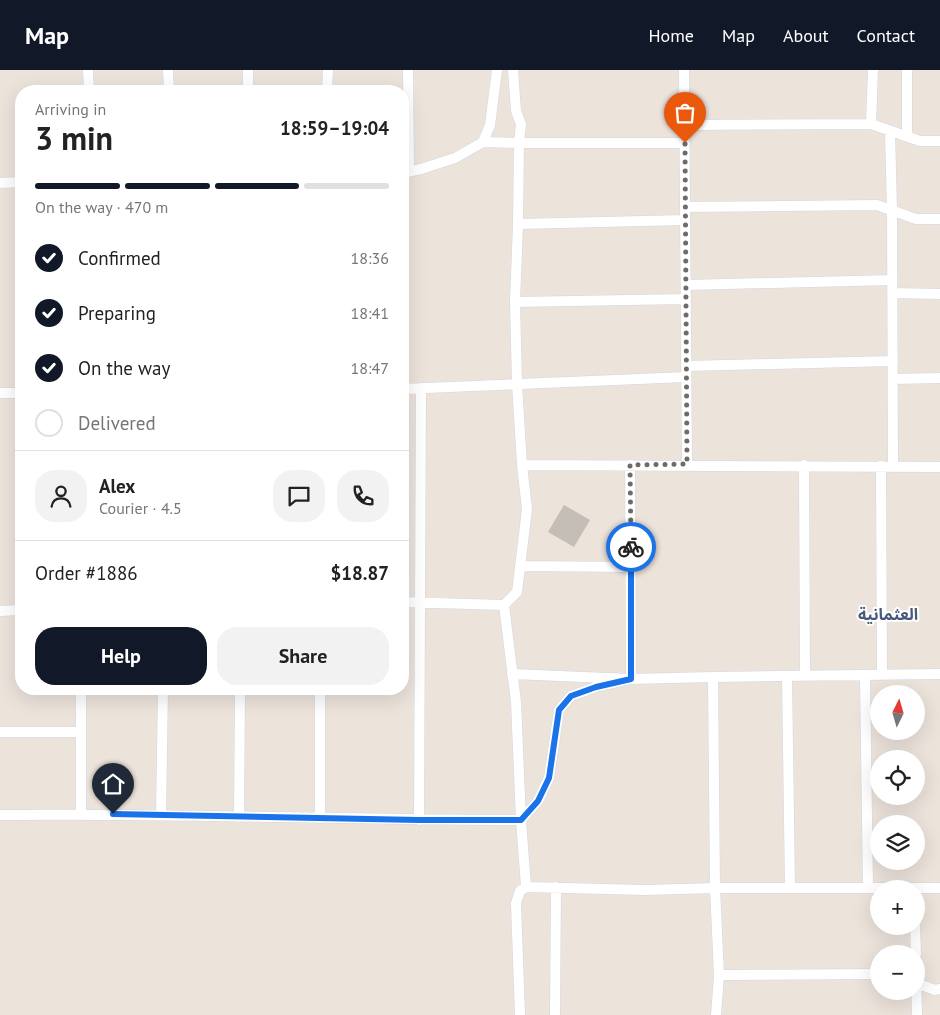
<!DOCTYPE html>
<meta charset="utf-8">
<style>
:root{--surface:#fff;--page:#f2f2f2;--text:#222;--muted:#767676;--line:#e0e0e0;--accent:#111827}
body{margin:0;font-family:"PT Sans","Noto Sans Arabic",sans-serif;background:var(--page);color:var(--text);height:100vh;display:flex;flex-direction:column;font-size:19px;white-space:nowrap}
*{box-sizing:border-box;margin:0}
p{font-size:16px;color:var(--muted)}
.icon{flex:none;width:28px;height:28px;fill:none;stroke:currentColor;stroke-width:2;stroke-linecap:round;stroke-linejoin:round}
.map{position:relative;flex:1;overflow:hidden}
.details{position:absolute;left:15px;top:15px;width:394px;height:610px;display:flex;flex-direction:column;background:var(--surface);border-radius:20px;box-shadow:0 5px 20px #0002}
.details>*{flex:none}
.needle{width:32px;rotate:5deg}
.controls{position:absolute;left:870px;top:615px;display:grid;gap:10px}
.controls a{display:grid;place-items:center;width:55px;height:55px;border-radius:50%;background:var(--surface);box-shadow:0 5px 20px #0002;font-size:25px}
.pin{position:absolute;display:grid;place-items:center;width:42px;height:42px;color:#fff;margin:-51px -21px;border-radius:50% 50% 50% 0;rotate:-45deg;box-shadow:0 0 5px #0007}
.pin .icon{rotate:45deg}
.courier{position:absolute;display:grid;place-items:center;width:50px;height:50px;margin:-25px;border:4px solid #1a73e8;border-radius:50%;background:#fff;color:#222;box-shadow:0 1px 6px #0007}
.summary em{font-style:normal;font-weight:700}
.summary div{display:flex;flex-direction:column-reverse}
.summary{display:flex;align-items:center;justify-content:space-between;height:85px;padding:0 20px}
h1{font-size:32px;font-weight:700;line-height:38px}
.bar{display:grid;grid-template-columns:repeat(4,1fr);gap:8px 5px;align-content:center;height:60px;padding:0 20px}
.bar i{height:6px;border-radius:4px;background:var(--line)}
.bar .on{background:var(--accent)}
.bar p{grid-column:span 4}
.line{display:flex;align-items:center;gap:12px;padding:0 20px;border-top:1px solid var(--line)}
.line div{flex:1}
.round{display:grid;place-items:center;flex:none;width:52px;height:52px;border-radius:20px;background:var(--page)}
ol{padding:0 20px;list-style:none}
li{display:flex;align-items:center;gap:15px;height:55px}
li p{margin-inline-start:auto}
li .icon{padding:5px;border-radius:50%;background:var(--accent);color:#fff;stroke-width:4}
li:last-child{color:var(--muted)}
li i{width:28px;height:28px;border:2px solid var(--line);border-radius:50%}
.button{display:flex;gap:10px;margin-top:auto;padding:10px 20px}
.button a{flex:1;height:58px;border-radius:20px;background:var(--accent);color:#fff;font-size:20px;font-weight:700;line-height:58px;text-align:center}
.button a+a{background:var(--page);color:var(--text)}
header{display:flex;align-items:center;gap:30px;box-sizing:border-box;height:70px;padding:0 25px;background:var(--accent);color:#fff}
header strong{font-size:24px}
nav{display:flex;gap:28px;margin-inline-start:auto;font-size:18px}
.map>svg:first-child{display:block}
</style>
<header>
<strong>Map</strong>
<nav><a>Home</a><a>Map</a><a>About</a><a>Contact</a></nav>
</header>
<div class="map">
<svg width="940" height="945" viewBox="0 0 940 945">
<rect width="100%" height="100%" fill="#ece3db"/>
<path fill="#c4beb7" d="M564,435L590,450L574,477L548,462Z"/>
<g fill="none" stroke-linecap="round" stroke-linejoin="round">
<g stroke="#d1d7e3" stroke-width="11">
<path id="minor" d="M88,0L89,21
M168,0L169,21
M408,0L409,102
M684,0L687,394
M907,0V66
M248,21V0
M327,21L328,0
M871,54L873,0
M685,55L871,54L920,71H940
M890,61L892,140L893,396
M483,72L519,73H685
M402,103L421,99L455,88L483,72L490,55L497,0
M0,113L21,112
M685,137L877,135L916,149H940
M518,154L685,150
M686,215L892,210
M892,223L940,224
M515,232L686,229
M686,296L893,291
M893,309L940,308
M402,319L686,307
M0,323H21
M522,395L940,397
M630,395L631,609
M804,395L805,606
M881,396L882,605
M521,496L631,497
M402,532L504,535L517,522L527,439L522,395L517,314L515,232L518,154L519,73L521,54L516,41L513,0
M504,535L516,632L521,750L526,817
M0,541L21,540
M512,604L631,609L713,607L940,604
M865,605L868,818
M787,606L790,818
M713,607L715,818L719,905L716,945
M320,619V748
M0,662H81
M81,744V619
M0,745C174,743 347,750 521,750L538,731L549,708L559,640L571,626L596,617L631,609
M161,745L163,619
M239,747L240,619
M419,750L421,318
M915,856L916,884
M719,905L879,904
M916,905L917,945
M916,913L935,920L940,919
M520,945L516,833L520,821L526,817L645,820L715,818H940
M555,945L556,817"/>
</g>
<use href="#minor" stroke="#fff" stroke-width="10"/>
</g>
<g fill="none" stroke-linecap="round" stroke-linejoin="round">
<path stroke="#6e6b68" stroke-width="5" stroke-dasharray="0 9" d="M631,477L630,395L687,394L685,73"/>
<path stroke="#1a73e8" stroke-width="6" d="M113,744L419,750H521L538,731L549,708L559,640L571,626L596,617L631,609V477"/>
</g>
<g text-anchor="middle" stroke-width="4" stroke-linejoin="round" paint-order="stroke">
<g font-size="16" font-weight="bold" fill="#49597c" stroke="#fff">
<text x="888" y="550">العثمانية</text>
</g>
</g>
</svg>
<div class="controls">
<a><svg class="needle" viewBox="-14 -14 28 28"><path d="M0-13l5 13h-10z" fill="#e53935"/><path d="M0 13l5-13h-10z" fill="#767676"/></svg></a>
<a><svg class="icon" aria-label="locate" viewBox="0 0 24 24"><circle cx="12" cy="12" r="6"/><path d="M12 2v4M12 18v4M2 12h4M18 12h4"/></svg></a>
<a><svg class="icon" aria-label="layers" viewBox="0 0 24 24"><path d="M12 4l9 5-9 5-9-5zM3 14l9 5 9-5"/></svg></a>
<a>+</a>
<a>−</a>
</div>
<div class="pin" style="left:685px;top:73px;background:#ea580c"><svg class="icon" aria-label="bag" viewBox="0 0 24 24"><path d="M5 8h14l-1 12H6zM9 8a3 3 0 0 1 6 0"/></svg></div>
<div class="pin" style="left:113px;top:744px;background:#1f2937"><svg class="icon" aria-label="home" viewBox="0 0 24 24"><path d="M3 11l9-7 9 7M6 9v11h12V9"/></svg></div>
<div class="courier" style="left:631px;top:477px"><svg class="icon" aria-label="bike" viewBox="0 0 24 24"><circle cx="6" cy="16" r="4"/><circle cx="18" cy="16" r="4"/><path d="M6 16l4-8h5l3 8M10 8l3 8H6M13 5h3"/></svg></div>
<section class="details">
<div class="summary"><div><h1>3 min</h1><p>Arriving in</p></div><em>18:59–19:04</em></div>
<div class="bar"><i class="on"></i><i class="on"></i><i class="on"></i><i></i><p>On the way · 470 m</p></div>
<ol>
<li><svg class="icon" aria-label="check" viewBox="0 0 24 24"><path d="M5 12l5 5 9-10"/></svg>Confirmed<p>18:36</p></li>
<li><svg class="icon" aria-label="check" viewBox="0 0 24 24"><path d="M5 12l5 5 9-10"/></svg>Preparing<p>18:41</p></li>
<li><svg class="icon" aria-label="check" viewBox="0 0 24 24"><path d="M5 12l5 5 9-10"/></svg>On the way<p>18:47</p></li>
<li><i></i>Delivered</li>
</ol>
<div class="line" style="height:90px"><a class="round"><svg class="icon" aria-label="person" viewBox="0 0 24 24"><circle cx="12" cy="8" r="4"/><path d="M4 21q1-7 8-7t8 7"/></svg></a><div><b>Alex</b><p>Courier · 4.5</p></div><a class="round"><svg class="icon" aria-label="chat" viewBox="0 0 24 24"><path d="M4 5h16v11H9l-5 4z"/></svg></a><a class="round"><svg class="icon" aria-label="phone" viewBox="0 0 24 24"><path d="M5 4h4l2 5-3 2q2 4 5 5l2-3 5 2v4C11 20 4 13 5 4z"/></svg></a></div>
<div class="line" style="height:65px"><div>Order #1886</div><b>$18.87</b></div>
<div class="button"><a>Help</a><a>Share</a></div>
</section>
</div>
